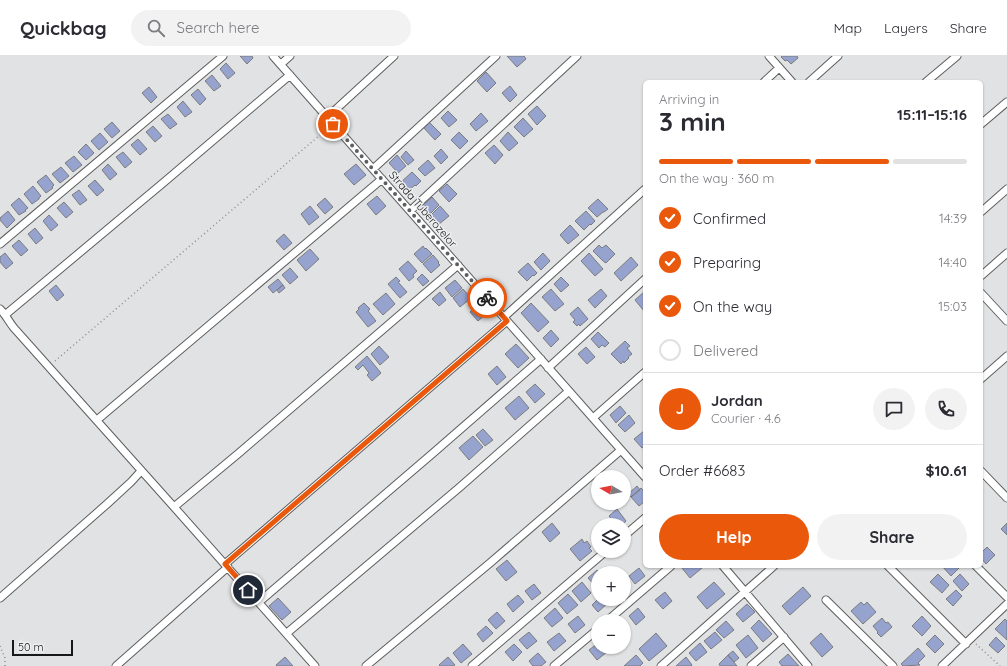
<!DOCTYPE html>
<meta charset="utf-8">
<style>
:root{--surface:#fff;--page:#f2f2f3;--text:#2b2b33;--muted:#7c7c81;--line:#e1e1e2;--accent:#ea580c}
body{margin:0;font-family:Quicksand,sans-serif;background:var(--page);color:var(--text);height:100vh;display:flex;flex-direction:column;font-size:15px;white-space:nowrap}
*{box-sizing:border-box;margin:0}
p{font-size:13px;color:var(--muted)}
.icon{flex:none;width:22px;height:22px;fill:none;stroke:currentColor;stroke-width:2;stroke-linecap:round;stroke-linejoin:round}
.map{position:relative;flex:1;overflow:hidden}
.sheet{position:absolute;left:643px;top:24px;width:340px;height:488px;display:flex;flex-direction:column;background:var(--surface);border-radius:6px;box-shadow:0 1px 3px #0004}
.sheet>*{flex:none}
.needle{width:26px;rotate:280deg}
.fabs{position:absolute;left:591px;top:414px;display:grid;gap:8px}
.fabs a{display:grid;place-items:center;width:40px;height:40px;border-radius:50%;background:var(--surface);box-shadow:0 1px 3px #0004;font-size:20px}
.scale{position:absolute;left:12px;bottom:10px;width:61px;box-sizing:border-box;padding-left:4px;border:2px solid #181819;border-top:0;font-size:11px;line-height:14px;white-space:nowrap;color:#181819;-webkit-text-stroke:3px #eeeff0;paint-order:stroke}
.pin{position:absolute;display:grid;place-items:center;width:34px;height:34px;color:#fff;margin:-17px;border:2px solid #fff;border-radius:50%;box-shadow:0 1px 4px #0007}
.courier{position:absolute;display:grid;place-items:center;width:40px;height:40px;margin:-20px;border:3px solid #ea580c;border-radius:50%;background:#fff;color:#222;box-shadow:0 1px 5px #0007}
.headline em{font-style:normal;font-weight:800}
.headline div{display:flex;flex-direction:column-reverse}
.headline{display:flex;align-items:center;justify-content:space-between;height:68px;padding:0 16px}
h1{font-size:26px;font-weight:800;line-height:30px}
.bar{display:grid;grid-template-columns:repeat(4,1fr);gap:6px 4px;align-content:center;height:48px;padding:0 16px}
.bar i{height:5px;border-radius:3px;background:var(--line)}
.bar .on{background:var(--accent)}
.bar p{grid-column:span 4}
.line{display:flex;align-items:center;gap:10px;padding:0 16px;border-top:1px solid var(--line)}
.line div{flex:1}
.round{display:grid;place-items:center;flex:none;width:42px;height:42px;border-radius:21px;background:var(--page)}
ol{padding:0 16px;list-style:none}
li{display:flex;align-items:center;gap:12px;height:44px}
li p{margin-inline-start:auto}
li .icon{padding:4px;border-radius:50%;background:var(--accent);color:#fff;stroke-width:4}
li:last-child{color:var(--muted)}
li i{width:22px;height:22px;border:2px solid var(--line);border-radius:50%}
.action{display:flex;gap:8px;margin-top:auto;padding:8px 16px}
.action a{flex:1;height:46px;border-radius:24px;background:var(--accent);color:#fff;font-size:16px;font-weight:800;line-height:46px;text-align:center}
.action a+a{background:var(--page);color:var(--text)}
header{display:flex;align-items:center;gap:24px;box-sizing:border-box;height:56px;padding:0 20px;background:var(--surface);border-bottom:1px solid var(--line)}
header strong{font-size:19px}
nav{display:flex;gap:22px;margin-inline-start:auto;font-size:14px}
.search{width:280px;height:36px;background:var(--page);display:flex;align-items:center;gap:10px;box-sizing:border-box;padding:0 14px;border-radius:22px;color:var(--muted);font-size:15px}
.map>svg:first-child{display:block}
</style>
<header>
<strong>Quickbag</strong>
<div class="search"><svg class="icon" aria-label="search" viewBox="0 0 24 24"><circle cx="10" cy="10" r="6"/><path d="M15 15l6 6"/></svg>Search here</div>
<nav><a>Map</a><a>Layers</a><a>Share</a></nav>
</header>
<div class="map">
<svg width="1007" height="610" viewBox="0 0 1007 610">
<rect width="100%" height="100%" fill="#e1e2e3"/>
<path fill="#97a3cf" stroke="#7b7c7d" d="M240,0H252L253,2L247,8Z
M507,0H524L526,3L517,11Z
M782,0H797L798,2L791,8L787,4L785,5L781,1Z
M226,7L235,17L228,23L220,13Z
M486,16L496,27L487,36L477,25Z
M212,19L221,30L214,35L205,25Z
M510,30L517,39L510,46L502,37Z
M149,31L157,41L151,47L142,37Z
M198,33L206,43L200,49L191,39Z
M183,45L192,56L185,61L177,51Z
M537,50L546,60L537,69L528,58Z
M448,55L457,64L449,71L441,62Z
M481,57L488,65L476,75L470,68Z
M168,58L177,68L170,73L161,63Z
M523,62L533,73L524,81L514,71Z
M112,66L120,75L112,82L104,73Z
M429,66L441,78L435,84L423,71Z
M153,70L162,80L155,86L146,76Z
M459,76L468,85L460,93L451,84Z
M508,76L518,87L509,95L500,85Z
M100,77L108,86L99,94L91,85Z
M138,83L147,93L140,99L131,89Z
M86,88L94,97L86,104L78,96Z
M494,89L503,99L495,108L485,97Z
M441,93L448,101L441,108L434,100Z
M406,95L414,104L408,109L401,101Z
M123,96L132,106L125,112L116,101Z
M397,99L406,110L398,117L389,107Z
M74,100L82,109L73,116L65,107Z
M428,104L435,112L425,120L418,113Z
M108,108L117,118L110,124L102,114Z
M356,108L366,119L354,129L344,118Z
M61,111L69,120L60,127L52,118Z
M412,116L421,125L416,130L415,129L408,135L400,127Z
M46,119L54,129L52,131L53,132L46,137L37,126Z
M95,124L104,134L97,140L88,130Z
M447,128L457,138L449,146L439,135Z
M33,130L41,140L39,142V143L32,148L24,138Z
M79,134L87,144L80,149L72,139Z
M377,140L386,150L376,159L367,148Z
M432,141L439,149L429,159L422,150Z
M19,142L28,152L25,154L26,155L19,159L11,149Z
M325,142L333,151L325,158L317,149Z
M598,143L608,153L604,156H603L597,161L588,152Z
M64,146L73,156L66,162L57,152Z
M310,150L319,161L309,169L301,158Z
M440,150L449,160L438,169L430,160Z
M8,155L15,164L7,172L0,164V162Z
M586,155L595,165L591,169L590,168L584,174L575,165Z
M49,159L58,169L51,175L43,165Z
M570,169L579,179L568,188L560,179Z
M35,172L43,182L36,188L28,178Z
M284,178L292,187L284,194L276,185Z
M19,184L28,194L21,200L12,190Z
M599,189L602,192L606,189L615,198L606,207L603,205L593,195Z
M423,190L425,193L426,192L432,198L422,207L414,198Z
M310,193L319,203L306,215L297,204Z
M5,197L13,207L6,213L0,206V201Z
M543,197L550,205L541,214L534,206Z
M589,197L603,213L595,220L581,205Z
M433,199L439,206L438,207L440,209L431,217L423,208Z
M631,201L638,209L621,225L614,217Z
M408,205L417,215L413,219L414,221L409,225L399,213Z
M528,207L537,217L534,220L533,219L527,225L518,216Z
M290,212L298,221L290,228L282,219Z
M422,218L429,225L423,230L417,223Z
M396,221L400,225L398,226L407,236L400,242L388,228Z
M561,221L569,229L561,236L554,228Z
M278,223L283,229L273,237L268,231Z
M455,224L462,232L452,241L445,232Z
M56,229L64,239L57,245L49,235Z
M283,229L285,232L279,237L277,234Z
M463,233L471,242L460,251L453,242Z
M551,233L564,248L555,255L542,241Z
M601,233L607,240L595,252L588,244Z
M645,235V254L644,255L635,244Z
M440,236L446,244L439,250L432,243Z
M386,237L395,248L383,259L373,248Z
M364,247L370,253L368,255L376,265L368,271L356,256L359,253L358,252Z
M531,247L549,266L538,276L521,257Z
M479,248L487,257L478,265L470,256Z
M578,251L588,263L580,270L579,268L577,270L573,266L575,264L570,258Z
M551,274L559,283L551,291L543,282Z
M598,276L609,287L605,291L602,289L599,292L591,283Z
M625,285L630,290L627,292L632,298L628,301L629,302L624,307L623,305L621,308L611,298Z
M516,288L529,302L518,312L505,298Z
M379,290L389,301L380,309L371,298Z
M586,291L595,301L587,308L578,298Z
M367,300L381,317L372,325L367,319L369,317L363,309L358,314L355,311Z
M497,310L506,321L497,329L488,318Z
M535,328L545,338L535,347L526,336Z
M519,340L529,352L515,364L505,352Z
M620,350L626,357L616,367L610,359Z
M629,359L635,367L625,376L618,369Z
M483,373L493,384L485,390L476,379Z
M644,375H645V390L642,392L634,383Z
M473,380L483,391L469,404L459,392Z
M637,430L640,434L631,441L628,438Z
M641,432L645,436V445L639,450L631,441Z
M617,453L626,465L622,469H616L609,460Z
M552,467L560,477L550,486L542,476Z
M1007,467V479L1001,473Z
M582,483L584,487L587,485L591,491L589,492L592,495L580,505L570,493Z
M987,491L995,499L986,508L981,502V497Z
M507,504L517,516L506,525L496,513Z
M684,510H700L702,512L690,522L682,512Z
M942,510H959L960,511L951,520Z
M639,512L645,520L635,528L629,520Z
M597,514L599,517H598V527L595,530L588,522Z
M938,518L949,529L942,537L930,526Z
M960,518L969,528L962,535L953,525Z
M582,526L591,537L581,546L572,535Z
M714,526L725,538L707,553L697,541Z
M534,528L541,537L532,544L525,535Z
M803,531L811,540L790,559L782,550Z
M956,534L962,540L953,550L946,543Z
M665,536L672,545L663,553L655,544Z
M568,538L578,549L567,558L558,547Z
M518,539L524,546L513,556L507,548Z
M278,542L291,556L282,564L269,550Z
M598,543H604L608,547L598,556L592,549Z
M861,546L864,549L867,546L876,556L863,568L851,555Z
M747,548L755,556L743,566L736,558Z
M555,552L563,562L552,571L544,562Z
M638,552L645,561L636,569L629,560Z
M497,556L505,565L496,573L488,564Z
M578,560L585,569L575,577L568,568Z
M922,560L931,570L922,580L912,570Z
M882,562L886,567L888,566L892,571L881,581L877,577L878,576L873,570Z
M1005,563L1007,565V584L995,573Z
M759,564L772,578L763,586L751,572Z
M726,565L734,574L724,582L716,574Z
M624,569L630,576L624,581Z
M486,570L493,577L483,586L477,578Z
M529,576L537,585L527,593L519,584Z
M715,576L722,584L711,593L704,585Z
M559,577L566,585L554,595L547,586Z
M656,577L667,590L649,605L639,593Z
M821,577L833,591L822,601L810,587Z
M748,579L758,592L746,602L736,589Z
M935,579L944,588L935,597L926,588Z
M996,581L1005,590L998,597L989,589Z
M598,587V591L612,592L597,604L589,594Z
M700,587L707,596L696,605L689,597Z
M463,588L472,598L461,607L453,597Z
M514,588L522,596L513,605L505,596Z
M918,592L925,600L918,607L920,609L903,610L901,608Z
M733,595L739,602L734,606L728,599Z
M538,597L546,606L541,610H533L529,605Z
M788,598L799,610H782L779,606Z
M636,599L643,607L640,610H624Z
M728,599L737,610H720L719,608Z
M285,601L293,610H277L276,609Z
M448,601L455,609L453,610H440L439,609Z
M686,601L692,609L691,610H676Z"/>
<g fill="none" stroke-linecap="round" stroke-linejoin="round">
<g stroke="#5d5e5f" stroke-width="9">
<path id="minor" d="M273,0L645,421
M769,0L792,26
M281,8L290,0
M764,26L779,12
M809,26L838,0
M926,26L957,0
M328,62L334,55L394,0
M981,68L1007,46
M373,113L496,0
M410,155L577,0
M981,156L1007,133
M0,188L223,0
M981,220L1007,197
M981,237L1007,265
M0,253C6,259 9,266 14,272L174,451L315,610
M5,259L163,127L290,19
M504,261L645,133
M548,312L645,223
M981,323L1007,300
M593,362L645,316
M97,364L382,123
M981,415L1007,442
M174,451L239,397L458,209
M624,480L645,462
M225,508L507,265
M723,510L808,610
M888,510L966,588
M976,510L1007,541
M0,542L107,448L131,426L141,415
M826,544L893,610
M259,546L432,398L541,303
M607,565L671,510
M287,577L460,431L569,335
M116,610L228,511
M366,610L490,507L621,394
M472,610L606,495
M554,610L598,573
M661,610L774,510
M751,610L784,581
M942,610L1007,548"/>
</g>
<path stroke="#8d8d8e" stroke-width="1.5" stroke-dasharray="1 3" stroke-linecap="butt" d="M55,305L327,73
M976,588L1000,610
M0,590L5,602V610"/>
<use href="#minor" stroke="#fff" stroke-width="7"/>
</g>
<g fill="none" stroke-linecap="round" stroke-linejoin="round">
<path stroke="#5e5f60" stroke-width="4" stroke-dasharray="0 7.2" d="M333,68L487,242"/>
<path stroke="#ea580c" stroke-width="5" d="M248,534L225,508L507,265L487,242"/>
</g>
<g text-anchor="middle" stroke-width="3" stroke-linejoin="round" paint-order="stroke">
<g font-size="11" fill="#181819" stroke="#eeeff0">
<text transform="translate(423 153) rotate(49)" y="4">Strada Tuberozelor</text>
</g>
</g>
</svg>
<div class="fabs">
<a><svg class="needle" viewBox="-14 -14 28 28"><path d="M0-13l5 13h-10z" fill="#e53935"/><path d="M0 13l5-13h-10z" fill="#7c7c81"/></svg></a>
<a><svg class="icon" aria-label="layers" viewBox="0 0 24 24"><path d="M12 4l9 5-9 5-9-5zM3 14l9 5 9-5"/></svg></a>
<a>+</a>
<a>−</a>
</div>
<div class="scale">50 m</div>
<div class="pin" style="left:333px;top:68px;background:#ea580c"><svg class="icon" aria-label="bag" viewBox="0 0 24 24"><path d="M5 8h14l-1 12H6zM9 8a3 3 0 0 1 6 0"/></svg></div>
<div class="pin" style="left:248px;top:534px;background:#1f2937"><svg class="icon" aria-label="home" viewBox="0 0 24 24"><path d="M3 11l9-7 9 7M6 9v11h12V9"/></svg></div>
<div class="courier" style="left:487px;top:242px"><svg class="icon" aria-label="bike" viewBox="0 0 24 24"><circle cx="6" cy="16" r="4"/><circle cx="18" cy="16" r="4"/><path d="M6 16l4-8h5l3 8M10 8l3 8H6M13 5h3"/></svg></div>
<section class="sheet">
<div class="headline"><div><h1>3 min</h1><p>Arriving in</p></div><em>15:11–15:16</em></div>
<div class="bar"><i class="on"></i><i class="on"></i><i class="on"></i><i></i><p>On the way · 360 m</p></div>
<ol>
<li><svg class="icon" aria-label="check" viewBox="0 0 24 24"><path d="M5 12l5 5 9-10"/></svg>Confirmed<p>14:39</p></li>
<li><svg class="icon" aria-label="check" viewBox="0 0 24 24"><path d="M5 12l5 5 9-10"/></svg>Preparing<p>14:40</p></li>
<li><svg class="icon" aria-label="check" viewBox="0 0 24 24"><path d="M5 12l5 5 9-10"/></svg>On the way<p>15:03</p></li>
<li><i></i>Delivered</li>
</ol>
<div class="line" style="height:72px"><b class="round" style="background:var(--accent);color:#fff">J</b><div><b>Jordan</b><p>Courier · 4.6</p></div><a class="round"><svg class="icon" aria-label="chat" viewBox="0 0 24 24"><path d="M4 5h16v11H9l-5 4z"/></svg></a><a class="round"><svg class="icon" aria-label="phone" viewBox="0 0 24 24"><path d="M5 4h4l2 5-3 2q2 4 5 5l2-3 5 2v4C11 20 4 13 5 4z"/></svg></a></div>
<div class="line" style="height:52px"><div>Order #6683</div><b>$10.61</b></div>
<div class="action"><a>Help</a><a>Share</a></div>
</section>
</div>
